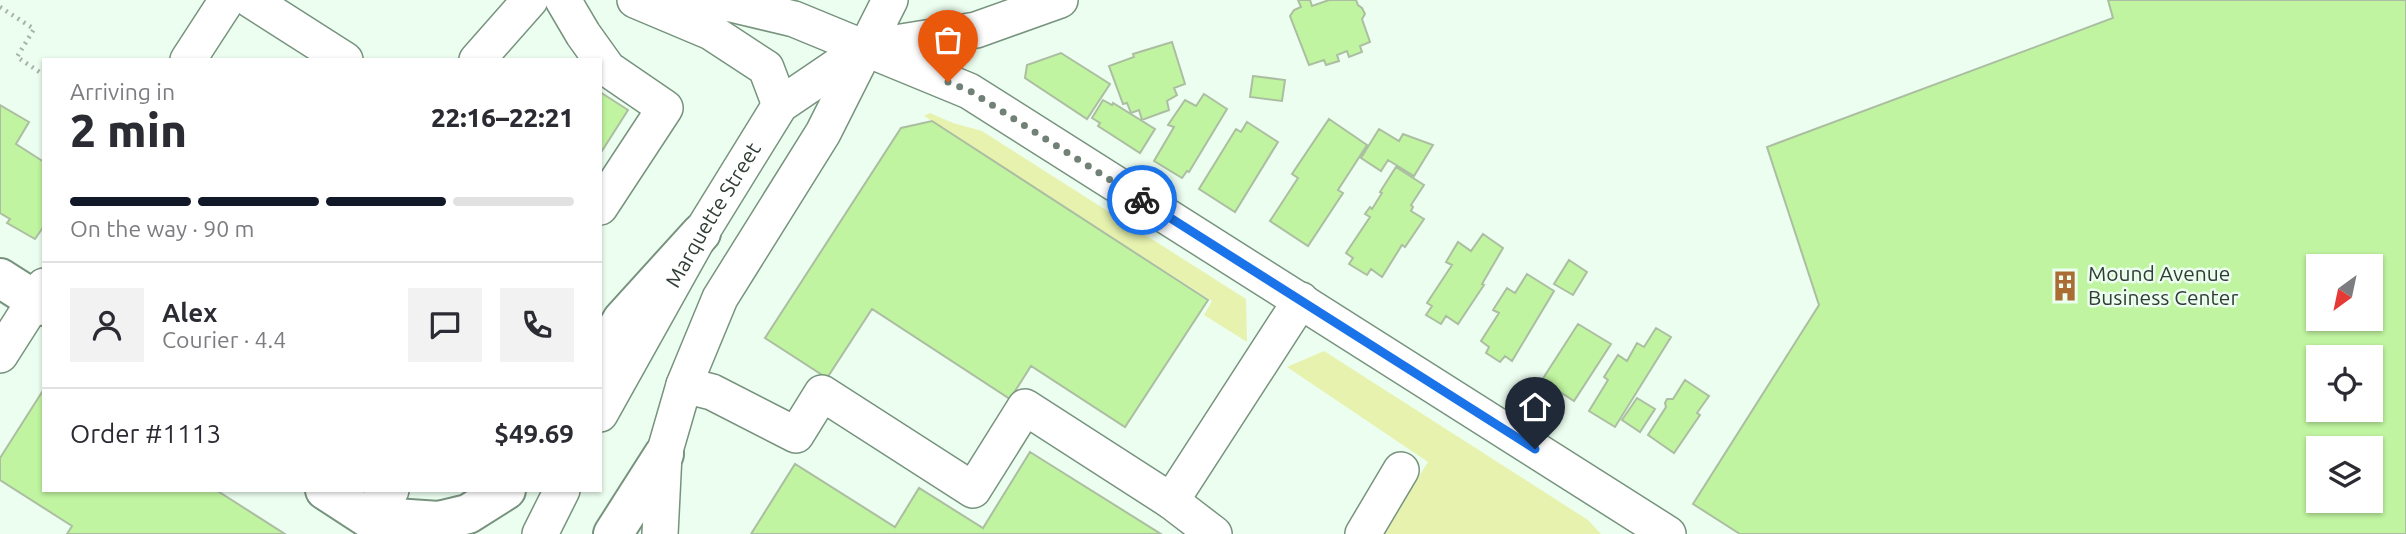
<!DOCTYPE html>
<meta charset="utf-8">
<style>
:root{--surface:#fff;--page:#f2f2f3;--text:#2b2b33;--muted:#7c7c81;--line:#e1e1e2;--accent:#111827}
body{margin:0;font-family:Ubuntu,sans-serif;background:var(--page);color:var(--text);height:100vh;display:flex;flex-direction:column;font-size:26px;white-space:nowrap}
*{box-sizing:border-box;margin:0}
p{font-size:23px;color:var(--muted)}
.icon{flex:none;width:38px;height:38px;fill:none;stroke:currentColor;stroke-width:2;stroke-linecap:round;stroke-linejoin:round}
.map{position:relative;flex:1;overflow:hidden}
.side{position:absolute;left:42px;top:58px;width:560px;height:434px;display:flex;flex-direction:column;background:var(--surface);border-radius:0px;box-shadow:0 2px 5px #0004}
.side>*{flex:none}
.needle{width:46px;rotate:213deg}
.fabs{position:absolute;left:2306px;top:254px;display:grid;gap:14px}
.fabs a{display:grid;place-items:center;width:77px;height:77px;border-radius:0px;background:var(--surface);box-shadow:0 2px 5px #0004;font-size:35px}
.pin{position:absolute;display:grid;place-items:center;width:60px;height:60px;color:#fff;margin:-72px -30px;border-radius:50% 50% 50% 0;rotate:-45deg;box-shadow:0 0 7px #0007}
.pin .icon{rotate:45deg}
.courier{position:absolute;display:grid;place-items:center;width:70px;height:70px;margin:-35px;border:5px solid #1a73e8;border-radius:50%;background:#fff;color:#222;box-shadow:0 2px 9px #0007}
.overview em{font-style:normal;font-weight:800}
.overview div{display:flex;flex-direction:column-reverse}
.overview{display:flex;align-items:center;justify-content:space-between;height:119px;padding:0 28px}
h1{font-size:46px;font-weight:800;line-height:52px}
.bar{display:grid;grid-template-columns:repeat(4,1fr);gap:10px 7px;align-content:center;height:84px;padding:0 28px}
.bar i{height:9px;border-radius:5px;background:var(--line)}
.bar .selected{background:var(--accent)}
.bar p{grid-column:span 4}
.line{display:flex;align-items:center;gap:18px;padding:0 28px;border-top:2px solid var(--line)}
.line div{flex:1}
.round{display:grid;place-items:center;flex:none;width:74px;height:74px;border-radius:0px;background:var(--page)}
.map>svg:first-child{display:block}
</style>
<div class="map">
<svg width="2406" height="534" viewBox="0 0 2406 534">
<rect width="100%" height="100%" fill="#ecfef0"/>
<path fill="#e7f2af" d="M930,113L953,123L982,131L1246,299L1247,342L1204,315L1212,301L924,116Z
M1324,351L1588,520L1601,534H1383L1428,462L1287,367Z"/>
<path fill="#c0f4a0" stroke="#acbea2" stroke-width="2" fill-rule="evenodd" d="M1298,0H1310L1312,6L1329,0H1356L1358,5L1362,8L1365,14L1362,19L1370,42L1360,46L1362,52L1349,57L1347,51L1337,55L1339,61L1326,65L1324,60L1309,65L1290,16L1294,10L1301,7Z
M2108,0H2406V534H1740L1693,504L1819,305L1767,147L2113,18ZM2319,266H2371V318H2319ZM2319,357H2371V410H2319ZM2319,448H2371V500H2319Z
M1172,42L1185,84L1174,88L1177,95L1167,101L1169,110L1142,120L1139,110L1131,113L1127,103L1123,104L1109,66L1134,57L1133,54Z
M1061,53L1110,84L1087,119L1025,78L1027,65Z
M1253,76L1285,80L1282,101L1250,97Z
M600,92L628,110L600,154Z
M1204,94L1227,109L1189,172L1187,171L1182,178L1154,161L1174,127L1168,125L1185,100L1196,106Z
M1103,100L1112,105L1113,103L1155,129L1140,153L1098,126L1100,123L1092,118Z
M0,105L29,122L16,144L44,162V226L35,239L7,223L10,219L0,213Z
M1329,119L1367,145L1338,190L1343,193L1308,246L1270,221L1298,178L1292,174Z
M932,121L1208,300L1125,427L1031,366L1010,399L872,309L827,378L765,338L901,128Z
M1247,122L1278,142L1235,212L1199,189L1236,129L1241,132Z
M1379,129L1399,141L1403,134L1433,145L1414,176L1388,160L1381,171L1361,158Z
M1396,167L1424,185L1411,205L1413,207L1411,211L1424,219L1405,247L1402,245L1382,277L1371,269L1367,275L1349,264L1353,258L1346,253L1370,217L1365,214L1370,207L1372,209L1382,193L1380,192Z
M1483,234L1503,248L1482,284L1484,285L1458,324L1446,316L1441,324L1426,315L1432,306L1427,303L1452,265L1446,262L1458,242L1471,251Z
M1569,260L1587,272L1573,295L1554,284Z
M1527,274L1554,291L1512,361L1505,356L1500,362L1486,353L1489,347L1481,341L1499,313L1493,310L1507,288L1515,293Z
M1578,324L1611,344L1574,401L1542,380Z
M1656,328L1671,337L1615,427L1589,411L1608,380L1604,377L1618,355L1627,361L1637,343L1644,347Z
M1685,380L1709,396L1697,413L1700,415L1674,453L1648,435L1666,407L1665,403L1667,399H1673Z
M44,389V490H216L285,534H67L72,526L0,480V458Z
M1637,398L1655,409L1640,432L1622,420Z
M1030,452L1161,534H751L795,464L895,527L919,488L983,528Z"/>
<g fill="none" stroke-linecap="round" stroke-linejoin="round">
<g stroke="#77937e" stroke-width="38">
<g id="minor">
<path d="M251,0L345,60"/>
<path d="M563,0L583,34L608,69L665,108L600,207"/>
<path d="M635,0L711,32L766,68L780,105"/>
<path d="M689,0L731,4L794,19L969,91L1668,534"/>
<path d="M188,60L227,0"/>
<path d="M477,60L530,0"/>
<path d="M0,355L44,286"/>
<path d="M684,385L712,392L796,435L822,393L973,490L1025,407L1171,501L1214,534"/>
<path id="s1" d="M600,414L701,233L780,105L864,48L976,30L1060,0"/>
<path d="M1171,501L1301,300"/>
<path d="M365,516L391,490"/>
<path d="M540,534L562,490"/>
<path d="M660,534L664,454L684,385L720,298L823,133L890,0"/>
<path d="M1363,534L1401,470"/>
</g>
</g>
<g stroke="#77937e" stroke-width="42">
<path id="major" d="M0,278L44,306
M600,360L622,320L701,233
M325,490L388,531
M365,516L439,521L468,514L506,490
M613,534L664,454"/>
</g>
<path stroke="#a5b5a9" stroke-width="4.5" stroke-dasharray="2 5" stroke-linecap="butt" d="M0,7L34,29L17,57L44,75"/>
<use href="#minor" stroke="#fff" stroke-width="35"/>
<use href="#major" stroke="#fff" stroke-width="38"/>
</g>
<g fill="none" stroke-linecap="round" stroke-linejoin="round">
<path stroke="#728176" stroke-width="7" stroke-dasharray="0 12.6" d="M948,82L970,91L1142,200"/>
<path stroke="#1a73e8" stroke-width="9" d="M1142,200L1535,449"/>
</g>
<defs>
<g id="building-bare" transform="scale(2.415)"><path d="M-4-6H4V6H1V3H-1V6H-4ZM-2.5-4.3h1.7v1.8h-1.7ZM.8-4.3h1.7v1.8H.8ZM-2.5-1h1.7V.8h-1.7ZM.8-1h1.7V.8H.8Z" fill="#ab6c33" stroke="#ecfef0" stroke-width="2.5" paint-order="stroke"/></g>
</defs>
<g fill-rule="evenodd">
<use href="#building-bare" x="2065" y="286"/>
</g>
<g text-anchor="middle" stroke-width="5" stroke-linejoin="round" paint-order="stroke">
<g font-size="21" fill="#313d34" stroke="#ecfef0">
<text dy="7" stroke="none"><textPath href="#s1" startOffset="229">Marquette Street</textPath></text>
</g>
<g font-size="21" fill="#313d34" stroke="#ecfef0" text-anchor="start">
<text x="2088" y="281">Mound Avenue<tspan x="2088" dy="24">Business Center</tspan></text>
</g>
</g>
</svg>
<div class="fabs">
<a><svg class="needle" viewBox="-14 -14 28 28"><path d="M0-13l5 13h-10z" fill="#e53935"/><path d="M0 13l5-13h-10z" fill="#7c7c81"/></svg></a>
<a><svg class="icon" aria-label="locate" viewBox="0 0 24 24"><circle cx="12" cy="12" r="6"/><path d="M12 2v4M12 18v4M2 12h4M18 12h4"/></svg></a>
<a><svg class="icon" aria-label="layers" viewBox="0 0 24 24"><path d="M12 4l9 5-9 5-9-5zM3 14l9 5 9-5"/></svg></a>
</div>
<div class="pin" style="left:948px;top:82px;background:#ea580c"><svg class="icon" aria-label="bag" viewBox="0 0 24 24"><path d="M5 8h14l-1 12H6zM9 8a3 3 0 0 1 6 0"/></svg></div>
<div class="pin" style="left:1535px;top:449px;background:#1f2937"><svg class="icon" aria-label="home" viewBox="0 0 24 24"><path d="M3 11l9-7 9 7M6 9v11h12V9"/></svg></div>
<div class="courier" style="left:1142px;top:200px"><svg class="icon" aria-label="bike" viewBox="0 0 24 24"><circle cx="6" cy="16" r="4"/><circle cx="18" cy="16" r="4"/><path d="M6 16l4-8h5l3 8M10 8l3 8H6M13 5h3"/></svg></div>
<section class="side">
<div class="overview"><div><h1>2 min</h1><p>Arriving in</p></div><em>22:16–22:21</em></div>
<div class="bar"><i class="selected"></i><i class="selected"></i><i class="selected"></i><i></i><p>On the way · 90 m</p></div>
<div class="line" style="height:126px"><a class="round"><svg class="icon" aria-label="person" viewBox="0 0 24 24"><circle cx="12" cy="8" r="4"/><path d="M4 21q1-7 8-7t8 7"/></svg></a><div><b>Alex</b><p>Courier · 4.4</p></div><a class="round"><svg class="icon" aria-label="chat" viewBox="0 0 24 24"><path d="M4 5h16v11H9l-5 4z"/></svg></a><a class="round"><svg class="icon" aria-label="phone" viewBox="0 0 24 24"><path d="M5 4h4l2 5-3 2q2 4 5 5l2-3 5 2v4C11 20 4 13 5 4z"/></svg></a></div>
<div class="line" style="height:91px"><div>Order #1113</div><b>$49.69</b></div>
</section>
</div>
